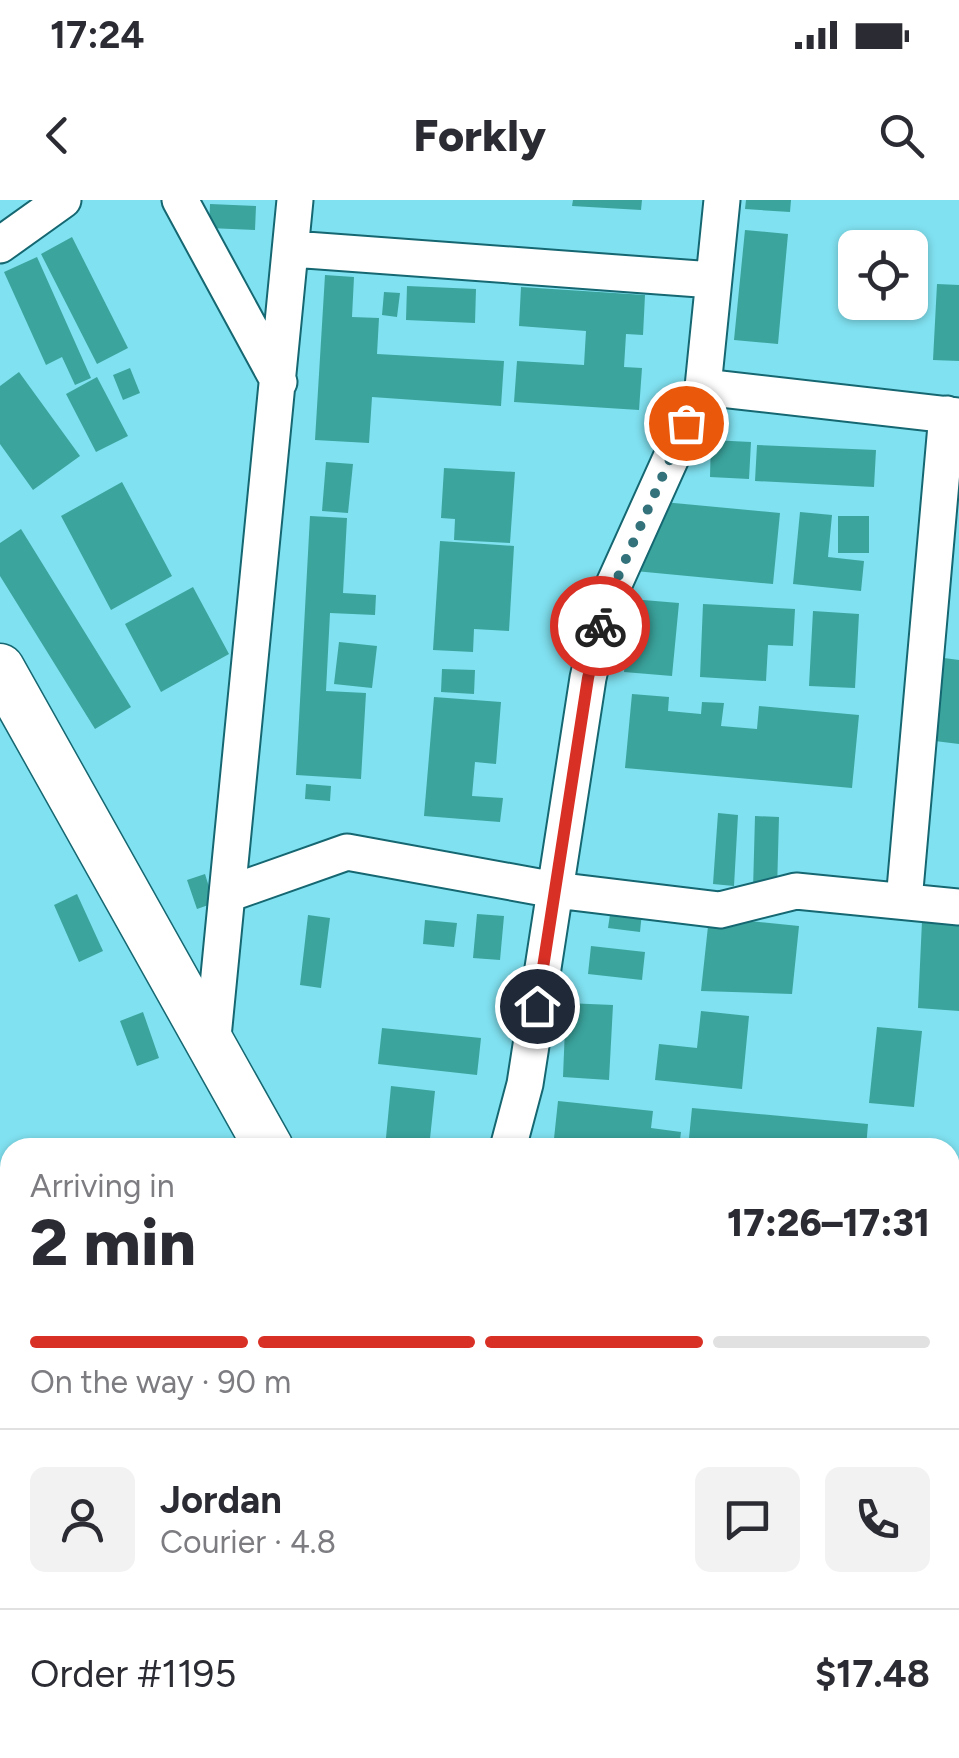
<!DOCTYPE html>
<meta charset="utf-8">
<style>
:root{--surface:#fff;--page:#f2f2f3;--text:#2b2b33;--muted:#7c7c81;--line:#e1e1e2;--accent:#d93025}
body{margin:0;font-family:Figtree,sans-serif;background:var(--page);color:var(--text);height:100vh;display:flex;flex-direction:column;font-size:38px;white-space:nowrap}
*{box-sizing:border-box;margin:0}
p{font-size:32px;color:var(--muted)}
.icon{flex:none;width:55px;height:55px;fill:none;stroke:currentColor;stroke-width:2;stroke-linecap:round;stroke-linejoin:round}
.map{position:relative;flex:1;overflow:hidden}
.sheet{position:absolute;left:0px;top:938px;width:960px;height:622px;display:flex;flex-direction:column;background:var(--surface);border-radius:30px 30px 0 0;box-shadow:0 2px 8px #0004}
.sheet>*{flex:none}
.buttons{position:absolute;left:838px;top:30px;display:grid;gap:20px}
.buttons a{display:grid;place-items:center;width:90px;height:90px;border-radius:15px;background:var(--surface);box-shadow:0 2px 8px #0004;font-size:50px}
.pin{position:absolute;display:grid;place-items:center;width:85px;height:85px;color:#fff;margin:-42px;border:5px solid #fff;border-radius:50%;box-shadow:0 2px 10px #0007}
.courier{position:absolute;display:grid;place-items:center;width:100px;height:100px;margin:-50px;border:8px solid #d93025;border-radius:50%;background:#fff;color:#222;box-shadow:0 2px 12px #0007}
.headline em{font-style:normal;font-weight:800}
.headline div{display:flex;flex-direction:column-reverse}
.headline{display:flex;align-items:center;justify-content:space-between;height:170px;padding:0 30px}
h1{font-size:65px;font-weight:800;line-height:75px}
.bar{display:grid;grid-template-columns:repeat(4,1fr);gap:15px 10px;align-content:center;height:120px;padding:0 30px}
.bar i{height:12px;border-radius:8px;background:var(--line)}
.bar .selected{background:var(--accent)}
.bar p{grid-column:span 4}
.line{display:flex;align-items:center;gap:25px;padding:0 30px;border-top:2px solid var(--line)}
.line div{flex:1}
.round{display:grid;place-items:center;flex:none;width:105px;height:105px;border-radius:15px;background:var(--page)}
.status{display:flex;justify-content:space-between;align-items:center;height:70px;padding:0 50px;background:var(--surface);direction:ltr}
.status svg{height:28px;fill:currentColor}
header{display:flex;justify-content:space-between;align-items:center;height:130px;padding:0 30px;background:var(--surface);font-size:45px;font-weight:800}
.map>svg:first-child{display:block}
</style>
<div class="status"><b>17:24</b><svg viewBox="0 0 49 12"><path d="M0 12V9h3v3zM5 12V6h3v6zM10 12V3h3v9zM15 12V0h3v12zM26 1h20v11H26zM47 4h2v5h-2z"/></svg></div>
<header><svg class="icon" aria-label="back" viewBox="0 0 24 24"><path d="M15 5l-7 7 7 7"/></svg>Forkly<svg class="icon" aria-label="search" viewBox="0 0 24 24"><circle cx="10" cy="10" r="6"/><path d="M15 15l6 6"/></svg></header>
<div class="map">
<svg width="959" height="1558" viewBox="0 0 959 1558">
<rect width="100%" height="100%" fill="#80e1f0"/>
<path fill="#3ba49d" d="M573,0H642L641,10L572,6Z
M746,0H791L790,12L745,9Z
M210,4L256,6L255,30L209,28Z
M745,30L788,34L778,144L734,140Z
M72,37L128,148L97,164L41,54Z
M37,57L91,178L75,185L62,157L46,165L4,72Z
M325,75L354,77L352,117L379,118L377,154L504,161L501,206L372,197L369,243L315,240Z
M937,84L959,85V161L933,160Z
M407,86L476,89L475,123L406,120Z
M521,87L645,95L643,135L626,134L624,167L642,168L639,210L514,202L517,161L584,165L586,131L519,126Z
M384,92L400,93L397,117L382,115Z
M130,168L140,193L123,200L113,175Z
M19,172L80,256L33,290L0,244V186Z
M97,177L128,236L96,252L66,194Z
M711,240L751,242L749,279L710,277Z
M757,245L876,250L874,287L755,281Z
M326,262L353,264L348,313L322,311Z
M444,268L515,272L510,343L454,340L455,319L441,318Z
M122,282L172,376L111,410L61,316Z
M642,300L780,313L773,384L635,371Z
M800,312L832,315L828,357L864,361L861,391L793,384Z
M310,316L347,318L343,393L376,395L375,415L330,413L326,491L366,493L361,579L296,575Z
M838,316H869V353H838Z
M21,329L131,507L95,529L0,376V343Z
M440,341L514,346L509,431L474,429L473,452L433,450Z
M193,387L229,454L161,492L125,424Z
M631,399L679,403L672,476L624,472Z
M703,404L795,409L793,446L768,445L766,481L700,477Z
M813,411L859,414L855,488L809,486Z
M339,442L377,446L372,488L334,484Z
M944,458L959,460V544L935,541Z
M442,469L475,470L474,494L441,492Z
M632,494L669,497L668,511L701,514L702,502L724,503L721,526L757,529L759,506L859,515L852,588L625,568Z
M434,497L501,502L496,564L475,562L472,596L503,598L500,622L424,616Z
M306,584L331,586L330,601L305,599Z
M718,613L738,615L734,686L713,684Z
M755,616L779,617L777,690H753Z
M205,674L214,703L197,709L187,680Z
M77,694L103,751L79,762L54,705Z
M611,708L642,712L640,732L608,728Z
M477,714L504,716L500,760L473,758Z
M308,715L330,718L321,788L300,785Z
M709,717L799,726L792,794L701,791Z
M425,720L457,723L454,747L423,744Z
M922,721L959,723V811L918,808Z
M591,746L645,752L642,780L588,774Z
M566,803L613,805L609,880L563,877Z
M701,811L749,816L742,889L655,880L659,844L697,848Z
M143,812L159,858L137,866L120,821Z
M877,827L922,831L914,907L869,903Z
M382,828L481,838L477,875L378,864Z
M391,886L435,891L429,948H385Z
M558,901L653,911L651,928L681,932L679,948H553Z
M692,908L868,924L866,948H688Z"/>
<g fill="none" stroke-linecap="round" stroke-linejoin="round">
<g stroke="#156771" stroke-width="39">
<path id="street" d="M180,0L279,182
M0,45L63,0
M292,49L713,80
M703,187L959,216
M228,694L347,652L555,690L720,710L796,691L959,707
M904,701L947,214
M212,847L295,0
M508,948L525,884L588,478L605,404L703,187L722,0
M950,1049H959
M168,1558L173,1550"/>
</g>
<g stroke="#156771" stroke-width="51">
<path id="secondary" d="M0,468L269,948
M950,1428L959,1432"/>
</g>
<use href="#street" stroke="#fff" stroke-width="35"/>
<use href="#secondary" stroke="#fff" stroke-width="48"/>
</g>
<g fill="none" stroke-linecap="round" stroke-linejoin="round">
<path stroke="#33727b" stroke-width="10" stroke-dasharray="0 18" d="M600,426L606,404L686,223"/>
<path stroke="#d93025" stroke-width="12" d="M537,806L588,478L600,426"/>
</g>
</svg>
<div class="buttons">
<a><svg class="icon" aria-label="locate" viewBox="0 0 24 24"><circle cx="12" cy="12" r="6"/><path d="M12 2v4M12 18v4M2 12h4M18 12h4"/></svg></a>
</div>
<div class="pin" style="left:686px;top:223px;background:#ea580c"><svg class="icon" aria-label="bag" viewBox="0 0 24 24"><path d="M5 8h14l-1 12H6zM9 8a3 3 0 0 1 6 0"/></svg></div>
<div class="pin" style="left:537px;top:806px;background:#1f2937"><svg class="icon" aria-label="home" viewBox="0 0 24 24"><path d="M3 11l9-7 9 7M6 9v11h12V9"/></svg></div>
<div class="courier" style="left:600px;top:426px"><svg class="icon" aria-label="bike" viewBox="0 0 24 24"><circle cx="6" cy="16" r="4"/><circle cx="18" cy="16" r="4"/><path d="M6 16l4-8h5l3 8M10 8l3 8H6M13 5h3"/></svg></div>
<section class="sheet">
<div class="headline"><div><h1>2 min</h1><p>Arriving in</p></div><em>17:26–17:31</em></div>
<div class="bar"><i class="selected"></i><i class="selected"></i><i class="selected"></i><i></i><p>On the way · 90 m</p></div>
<div class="line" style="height:180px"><a class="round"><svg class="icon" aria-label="person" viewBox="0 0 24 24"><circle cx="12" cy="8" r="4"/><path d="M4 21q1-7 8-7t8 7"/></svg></a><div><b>Jordan</b><p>Courier · 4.8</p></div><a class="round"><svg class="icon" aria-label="chat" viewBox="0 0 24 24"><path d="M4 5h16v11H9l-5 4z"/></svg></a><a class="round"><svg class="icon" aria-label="phone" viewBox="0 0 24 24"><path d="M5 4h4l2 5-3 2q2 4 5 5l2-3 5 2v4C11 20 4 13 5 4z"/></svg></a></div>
<div class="line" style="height:130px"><div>Order #1195</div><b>$17.48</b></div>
</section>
</div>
